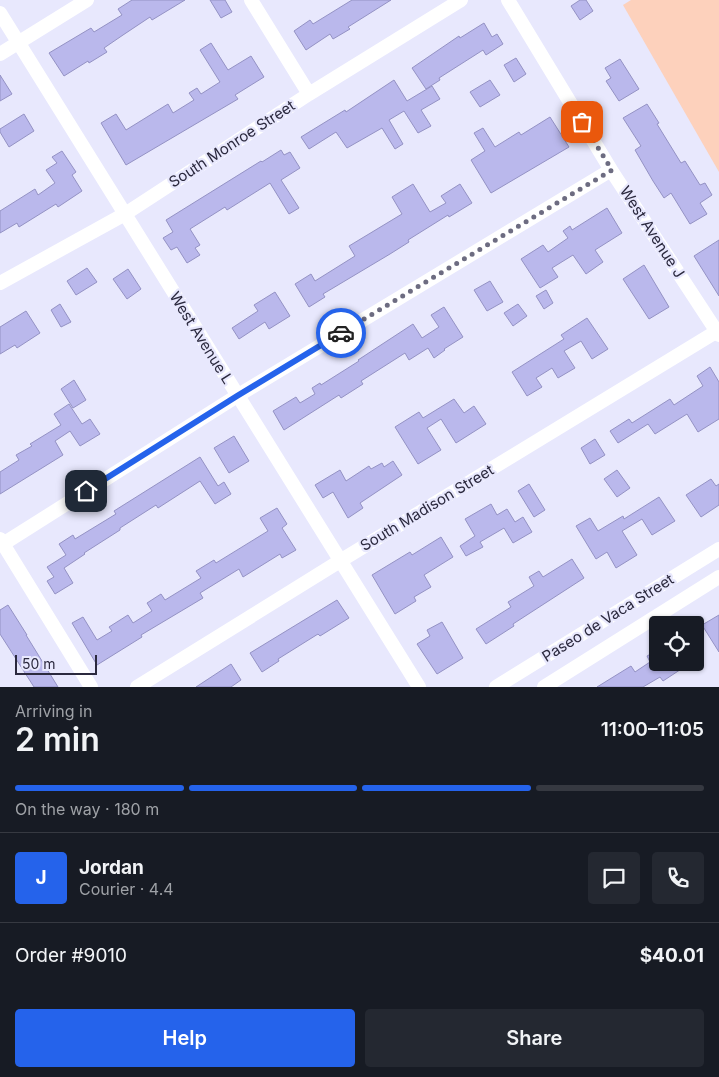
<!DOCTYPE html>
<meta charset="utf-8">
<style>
:root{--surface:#171b24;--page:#242831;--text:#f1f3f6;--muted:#9ea1a6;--line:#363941;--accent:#2563eb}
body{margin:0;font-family:Inter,sans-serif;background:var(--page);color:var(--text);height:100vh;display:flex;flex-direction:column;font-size:19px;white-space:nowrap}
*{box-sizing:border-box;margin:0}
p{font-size:16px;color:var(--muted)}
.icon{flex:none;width:28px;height:28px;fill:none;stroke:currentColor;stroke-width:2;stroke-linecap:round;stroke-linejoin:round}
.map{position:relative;height:687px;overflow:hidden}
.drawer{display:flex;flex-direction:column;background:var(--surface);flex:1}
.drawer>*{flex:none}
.controls{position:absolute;left:649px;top:616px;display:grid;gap:10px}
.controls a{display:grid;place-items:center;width:55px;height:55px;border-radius:5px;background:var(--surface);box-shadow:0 1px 4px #0004;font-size:25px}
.scale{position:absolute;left:15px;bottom:12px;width:82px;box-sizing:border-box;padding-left:5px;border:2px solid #2b293e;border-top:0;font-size:14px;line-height:18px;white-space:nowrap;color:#2b293e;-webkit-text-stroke:4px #e8e8fd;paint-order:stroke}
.pin{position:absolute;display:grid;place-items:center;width:42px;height:42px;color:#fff;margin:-21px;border-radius:10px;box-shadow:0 2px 8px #0006}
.courier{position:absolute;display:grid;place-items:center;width:50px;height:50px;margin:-25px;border:4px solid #2563eb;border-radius:50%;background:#fff;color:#222;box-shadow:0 1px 6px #0007}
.overview em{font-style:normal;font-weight:600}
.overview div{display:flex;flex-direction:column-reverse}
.overview{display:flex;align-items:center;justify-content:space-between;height:85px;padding:0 15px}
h1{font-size:32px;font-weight:600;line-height:38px}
.bar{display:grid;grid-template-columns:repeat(4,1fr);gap:8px 5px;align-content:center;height:60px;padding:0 15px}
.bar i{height:6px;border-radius:4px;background:var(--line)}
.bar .selected{background:var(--accent)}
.bar p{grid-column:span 4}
.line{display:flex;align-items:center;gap:12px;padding:0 15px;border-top:1px solid var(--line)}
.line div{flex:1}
.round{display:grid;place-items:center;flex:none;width:52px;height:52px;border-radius:5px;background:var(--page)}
.button{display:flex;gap:10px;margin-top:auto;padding:10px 15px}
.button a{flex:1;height:58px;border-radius:5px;background:var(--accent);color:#fff;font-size:20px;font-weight:600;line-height:58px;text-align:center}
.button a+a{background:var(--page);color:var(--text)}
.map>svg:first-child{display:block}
</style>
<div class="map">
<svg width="719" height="687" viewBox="0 0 719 687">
<rect width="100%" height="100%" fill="#e8e8fd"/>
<path fill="#fdd1bc" d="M631,0H719V172L623,5Z"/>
<path fill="#bab8ec" stroke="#9492c4" d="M132,0H185L152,20L150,17L123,35L104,48L107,52L89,63L88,61L64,76L49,53L91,28L94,32L122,15L118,9Z
M210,0H225L232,12L221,18Z
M352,0H391L348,27L350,29L333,39L330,34L306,50L294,31L310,20L313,24Z
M580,0H586L593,11L580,20L571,6Z
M484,23L492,37L497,34L503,44L486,55L483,50L439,78L440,80L426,89L412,68L459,36L460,38Z
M211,43L228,70L251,56L264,77L235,95L238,99L126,165L101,123L116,114L126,130L168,104L173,113L194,100L189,93L197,88L201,94L220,82L200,50Z
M516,58L526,74L514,82L504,65Z
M620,59L639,89L619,101L606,81L611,78L605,68Z
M0,75L12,94L0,101Z
M394,80L407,101L432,86L440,99L421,110L431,126L418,133L404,111L389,120L403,144L395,149L382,128L347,148L336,132L309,149L301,137L345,110L346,112Z
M490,80L500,95L480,107L470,92Z
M647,104L659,123L657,124L681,163L685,161L700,185L705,183L712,195L700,203L707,214L690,224L671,193L664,198L653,181L635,150L641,146L623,118Z
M24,114L34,131L9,147L0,132V129Z
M550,117L569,147L491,193L471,160L485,151L474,133L483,128L495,147L519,132L521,135Z
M281,150L284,155L290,152L300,168L281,180L299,208L289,214L270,183L227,210L225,207L190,229L200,245L195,248L200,255L187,263L177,247L171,250L163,238L173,232L166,220L261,161L262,162Z
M62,151L76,172L72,175L82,191L58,207L56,204L19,227L17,223L0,233V211L35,189L38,195L55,183L46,170L57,163L52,157Z
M413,184L430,212L446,203L441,196L460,184L472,203L449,217L448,215L408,240L409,242L390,254L323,294L325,297L309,307L295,284L311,274L315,281L355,256L349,246L402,214L392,197Z
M607,208L622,233L595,250L603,262L586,274L573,255L552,268L558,277L540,288L521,259L543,245L548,252L568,238L563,231L570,226L572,230Z
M719,240V296L694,256Z
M644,265L669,307L649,319L623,279Z
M87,268L97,282L76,295L67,281Z
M128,269L141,289L127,299L113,279Z
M490,281L503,302L487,311L474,290Z
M546,290L553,303L544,309L536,296Z
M275,292L290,316L269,329L265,322L239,339L232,328L258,311L254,305Z
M60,304L71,322L61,327L51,310Z
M518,304L527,316L513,326L504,313Z
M444,307L463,337L444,349L445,350L434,358L428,348L409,360L405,353L361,381L363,384L341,398L339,395L284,430L273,411L296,397L300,403L315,394L312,388L320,383L321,385L359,361L358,360L413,324L422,338L439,327L431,315Z
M26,311L40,333L17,348L15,345L0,354V327Z
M587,318L608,349L592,359L581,341L564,351L575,368L558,378L552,368L536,378L542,387L527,396L512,372L564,339L561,335Z
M710,367L719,382V419L698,432L687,414L655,434L648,424L618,443L610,431L629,419L632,423L670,399L674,405L703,386L697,376Z
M74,380L86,400L73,408L61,389Z
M454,399L464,413L474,406L486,424L456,443L441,419L427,428L441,450L418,464L395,427L419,412L423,418Z
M69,404L82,424L90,419L100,434L80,446L70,431L55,441L63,455L0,494V472L19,460L16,455L32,446L30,444L61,425L54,414Z
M234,436L249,461L229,473L214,448Z
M595,439L605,455L590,464L581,448Z
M200,457L218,486L224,482L231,494L215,504L200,481L158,508L156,505L120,528V530L84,553L85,554L64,568L73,583L55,594L47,581L54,577L47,567L66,555L59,544L73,535L75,539L116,514L114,511Z
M393,461L402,475L360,503L363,508L348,518L333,492L323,498L315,485L340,470L346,481L369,466L371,469L382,463L384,467Z
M617,470L630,488L617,497L604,479Z
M711,479L716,486L719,484V505L701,517L686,495Z
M529,484L545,510L534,517L518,491Z
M659,497L675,521L652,535L642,519L622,531L637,555L616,568L607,552L596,559L576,526L590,518L598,531L623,516L624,519Z
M491,504L497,515L507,509L515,522L523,517L532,532L513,543L504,528L480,542L483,547L466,556L460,546L475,536L465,519Z
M277,508L287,524L282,528L296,550L282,558L280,554L243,577L239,569L200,593L203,598L141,635L142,637L97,665L72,623L83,617L97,640L112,631L109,627L128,615L133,623L152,611L147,603L161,594L165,600L201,578L196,571L214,560L216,563L268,531L260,518Z
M441,537L453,557L424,575L431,587L414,597L416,601L395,614L372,575L410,552L412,555Z
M572,559L584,578L513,624L514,626L486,644L476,629L511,607L508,602L534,586L529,577L539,571L543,577Z
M337,600L349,618L320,636L318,634L278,659L279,661L262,672L250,653Z
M8,605L27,635H26L58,687H34L0,634V610Z
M719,615V652L702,625Z
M442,622L463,658L437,674L417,644L430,636L427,630Z
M658,650V662H692L663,681L660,677L643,687H597L631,666L635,672L650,662L647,656Z
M231,664L241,680L231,687H196Z"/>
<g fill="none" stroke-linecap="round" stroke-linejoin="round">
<path stroke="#fff" stroke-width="14" d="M251,0L309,94
M508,0L611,170L719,335
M0,13L419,687
M0,54L87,0
M0,283L125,214L309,94L461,0
M0,539L91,687
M3,544L237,396L611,170
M137,687L340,561L719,330
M496,687L719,549
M544,687L719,577"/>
</g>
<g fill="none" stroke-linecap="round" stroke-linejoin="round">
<path stroke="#6d6c81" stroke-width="5" stroke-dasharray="0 9" d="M341,333L612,170L582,122"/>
<path stroke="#2563eb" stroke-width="6" d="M86,491L237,396L341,333"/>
</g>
<g text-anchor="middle" stroke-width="4.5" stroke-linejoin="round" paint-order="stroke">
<g font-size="15" fill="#2b293e" stroke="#e8e8fd">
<text transform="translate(232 144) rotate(-33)" y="5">South Monroe Street</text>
<text transform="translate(652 232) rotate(57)" y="5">West Avenue J</text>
<text transform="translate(201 338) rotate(58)" y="5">West Avenue L</text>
<text transform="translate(427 508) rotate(-31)" y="5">South Madison Street</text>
<text transform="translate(608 618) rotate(-32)" y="5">Paseo de Vaca Street</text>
</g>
</g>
</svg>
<div class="controls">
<a><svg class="icon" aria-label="locate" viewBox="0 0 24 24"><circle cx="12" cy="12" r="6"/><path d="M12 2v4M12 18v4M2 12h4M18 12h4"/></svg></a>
</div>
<div class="scale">50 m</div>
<div class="pin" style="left:582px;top:122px;background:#ea580c"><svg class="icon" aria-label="bag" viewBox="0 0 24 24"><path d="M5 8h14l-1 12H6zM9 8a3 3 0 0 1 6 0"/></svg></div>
<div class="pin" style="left:86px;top:491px;background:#1f2937"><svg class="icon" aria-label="home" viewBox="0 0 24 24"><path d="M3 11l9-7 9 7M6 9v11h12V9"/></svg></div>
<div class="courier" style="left:341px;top:333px"><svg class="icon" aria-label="car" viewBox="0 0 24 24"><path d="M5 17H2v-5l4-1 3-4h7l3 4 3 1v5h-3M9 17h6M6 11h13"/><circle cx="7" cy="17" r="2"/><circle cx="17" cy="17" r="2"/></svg></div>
</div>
<section class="drawer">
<div class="overview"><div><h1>2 min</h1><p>Arriving in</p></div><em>11:00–11:05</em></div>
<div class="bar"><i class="selected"></i><i class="selected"></i><i class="selected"></i><i></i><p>On the way · 180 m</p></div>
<div class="line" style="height:90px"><b class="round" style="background:var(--accent);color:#fff">J</b><div><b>Jordan</b><p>Courier · 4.4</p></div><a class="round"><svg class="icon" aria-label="chat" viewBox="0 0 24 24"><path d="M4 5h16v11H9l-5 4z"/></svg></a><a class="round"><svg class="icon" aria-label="phone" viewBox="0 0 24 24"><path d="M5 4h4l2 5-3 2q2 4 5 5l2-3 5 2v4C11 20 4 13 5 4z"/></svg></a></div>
<div class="line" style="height:65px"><div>Order #9010</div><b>$40.01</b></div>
<div class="button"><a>Help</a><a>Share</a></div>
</section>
